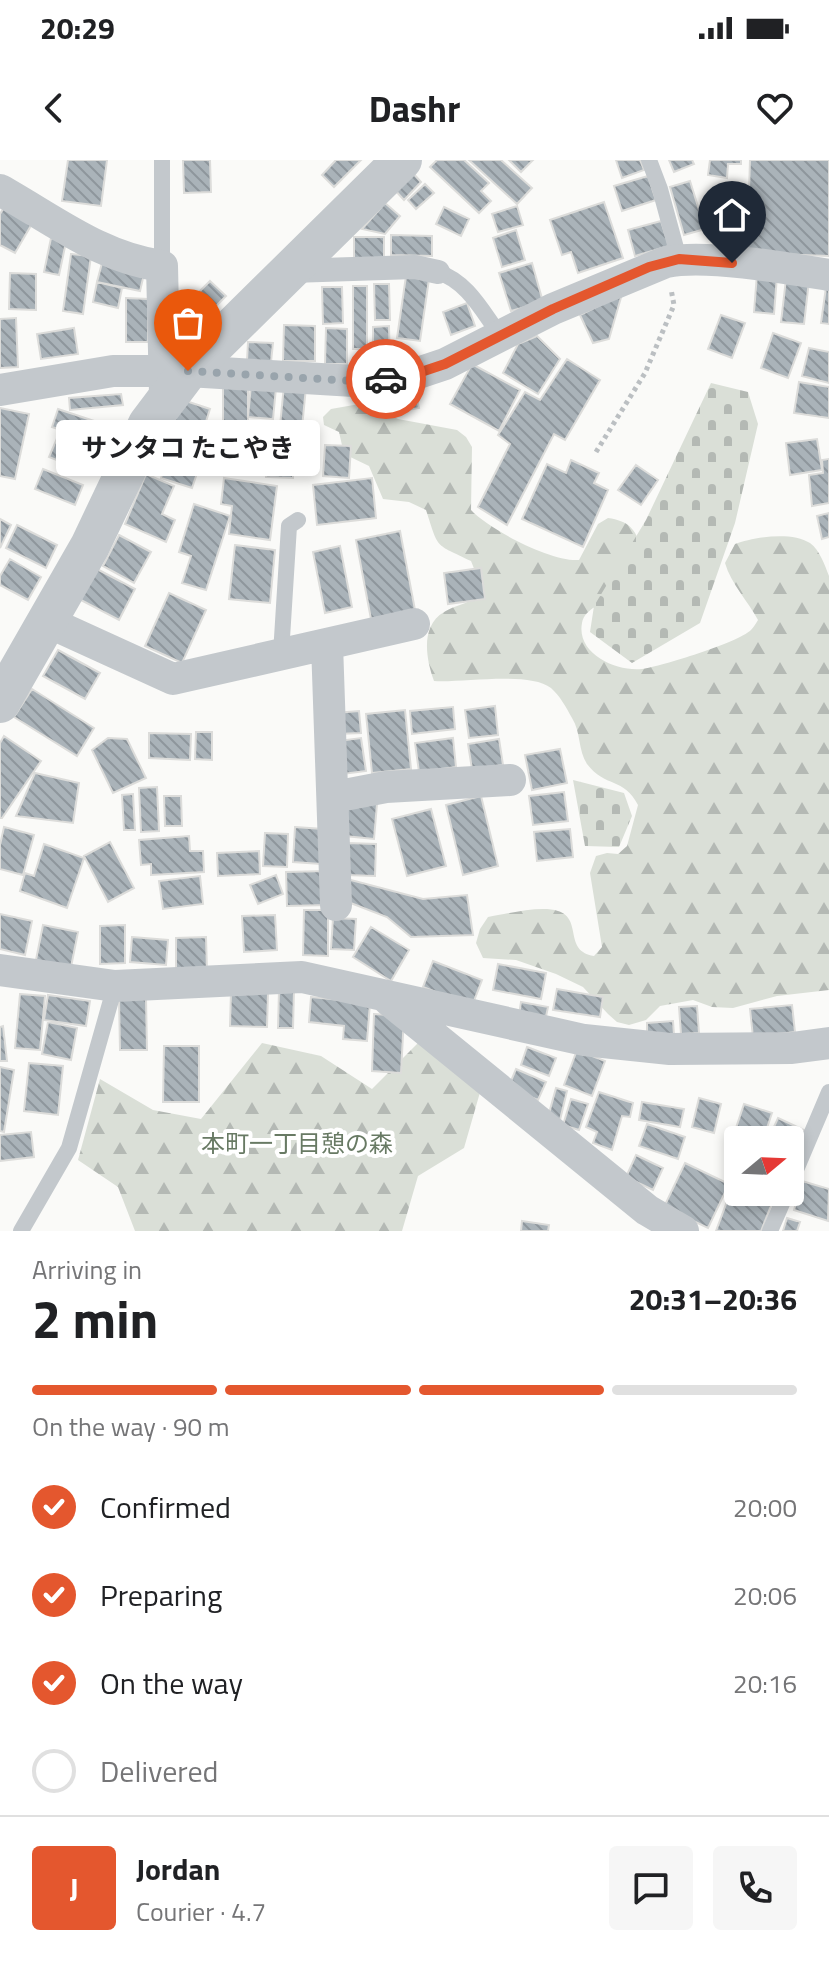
<!DOCTYPE html>
<meta charset="utf-8">
<style>
:root{--surface:#fff;--page:#f6f6f6;--text:#202124;--muted:#757577;--line:#e0e0e0;--accent:#e4572e}
body{margin:0;font-family:"Titillium Web","Noto Sans JP",sans-serif;background:var(--page);color:var(--text);height:100vh;display:flex;flex-direction:column;font-size:30px;white-space:nowrap}
*{box-sizing:border-box;margin:0}
p{font-size:26px;color:var(--muted)}
.icon{flex:none;width:44px;height:44px;fill:none;stroke:currentColor;stroke-width:2;stroke-linecap:round;stroke-linejoin:round}
.map{position:relative;height:1071px;overflow:hidden}
.side{display:flex;flex-direction:column;background:var(--surface);flex:1}
.side>*{flex:none}
.needle{width:52px;rotate:71deg}
.buttons{position:absolute;left:724px;top:966px;display:grid;gap:16px}
.buttons a{display:grid;place-items:center;width:80px;height:80px;border-radius:8px;background:var(--surface);box-shadow:0 4px 12px #0003;font-size:40px}
.pin{position:absolute;display:grid;place-items:center;width:68px;height:68px;color:#fff;margin:-82px -34px;border-radius:50% 50% 50% 0;rotate:-45deg;box-shadow:0 0 8px #0007}
.pin .icon{rotate:45deg}
.courier{position:absolute;display:grid;place-items:center;width:80px;height:80px;margin:-40px;border:6px solid #e4572e;border-radius:50%;background:#fff;color:#222;box-shadow:0 2px 10px #0007}
.bubble{position:absolute;height:56px;border-radius:8px;background:var(--surface);box-shadow:0 4px 12px #0003;font-size:26px;font-weight:700;line-height:56px;text-align:center}
.headline em{font-style:normal;font-weight:700}
.headline div{display:flex;flex-direction:column-reverse}
.headline{display:flex;align-items:center;justify-content:space-between;height:136px;padding:0 32px}
h1{font-size:52px;font-weight:700;line-height:60px}
.bar{display:grid;grid-template-columns:repeat(4,1fr);gap:12px 8px;align-content:center;height:96px;padding:0 32px}
.bar i{height:10px;border-radius:6px;background:var(--line)}
.bar .active{background:var(--accent)}
.bar p{grid-column:span 4}
.line{display:flex;align-items:center;gap:20px;padding:0 32px;border-top:2px solid var(--line)}
.line div{flex:1}
.round{display:grid;place-items:center;flex:none;width:84px;height:84px;border-radius:8px;background:var(--page)}
ol{padding:0 32px;list-style:none}
li{display:flex;align-items:center;gap:24px;height:88px}
li p{margin-inline-start:auto}
li .icon{padding:8px;border-radius:50%;background:var(--accent);color:#fff;stroke-width:4}
li:last-child{color:var(--muted)}
li i{width:44px;height:44px;border:4px solid var(--line);border-radius:50%}
.status{display:flex;justify-content:space-between;align-items:center;height:56px;padding:0 40px;background:var(--surface);direction:ltr}
.status svg{height:22px;fill:currentColor}
header{display:flex;justify-content:space-between;align-items:center;height:104px;padding:0 32px;background:var(--surface);font-size:36px;font-weight:700}
.map>svg:first-child{display:block}
</style>
<div class="status"><b>20:29</b><svg viewBox="0 0 49 12"><path d="M0 12V9h3v3zM5 12V6h3v6zM10 12V3h3v9zM15 12V0h3v12zM26 1h20v11H26zM47 4h2v5h-2z"/></svg></div>
<header><svg class="icon" aria-label="back" viewBox="0 0 24 24"><path d="M15 5l-7 7 7 7"/></svg>Dashr<svg class="icon" aria-label="heart" viewBox="0 0 24 24"><path d="M12 20l-8-8c-3-5 5-10 8-4 3-6 11-1 8 4z"/></svg></header>
<div class="map">
<svg width="829" height="1071" viewBox="0 0 829 1071">
<defs>
<pattern id="forest-firs" width="22" height="20" patternUnits="userSpaceOnUse" patternTransform="scale(2)"><rect width="22" height="20" fill="#dadfd7"/><path d="M5 1l3.5 6h-7zM16 11l3.5 6h-7z" fill="#b4b9b4"/></pattern>
<pattern id="cemetery-stones" width="16" height="16" patternUnits="userSpaceOnUse" patternTransform="scale(2)"><rect width="16" height="16" fill="#dadfd7"/><path d="M2 7V4a2 2 0 0 1 4 0v3zM10 15v-3a2 2 0 0 1 4 0v3z" fill="#b4b9b4"/></pattern>
<pattern id="building-back-hatch" width="6" height="6" patternUnits="userSpaceOnUse" patternTransform="scale(2)"><rect width="6" height="6" fill="#aab3b9"/><path d="M-1 5l2 2M0 0l6 6M5-1l2 2" fill="none" stroke="#8e969c"/></pattern>
</defs>
<rect width="100%" height="100%" fill="#fafaf8"/>
<path fill="url(#forest-firs)" d="M365,243L398,259L457,270L466,277L472,287L471,350C490,370 551,402 579,400L598,364L608,358C628,361 636,368 641,389C634,402 626,427 614,436C603,444 585,448 582,463C576,494 617,512 642,509C662,506 737,483 751,470C754,467 756,463 758,460C748,441 731,424 725,403L735,384C753,377 792,371 810,383C820,390 825,406 829,416V830L777,836L733,848L712,847L693,840L660,846L646,860L629,865L617,862L608,854L583,827L556,814L516,800L483,798L476,783L480,769L488,757C506,754 541,745 558,751C583,759 563,791 594,796L602,787L590,713L596,696L607,693L618,694L627,686L638,645C624,617 605,628 587,604C578,591 581,572 572,558C566,547 560,536 551,528C529,511 462,523 434,521C426,499 420,466 444,452C455,445 466,445 477,436L475,411L471,401C434,383 439,390 426,350L409,342L383,339L369,306L344,294L339,272L324,265L323,257L331,249Z
M423,878L485,915L464,988L418,1016L402,1071H135L118,1027L78,1000L100,919L153,950L201,959L262,883L321,896L372,929Z"/>
<path fill="url(#cemetery-stones)" d="M711,223L748,232L758,264L735,363L700,463L632,503L590,472L594,446L646,360Z
M573,620L624,633L632,656L619,687L585,686Z"/>
<path fill="url(#building-back-hatch)" stroke="#dcdcda" stroke-width="2" d="M68,0H107L101,46L62,41Z
M183,0H210L211,32L184,33Z
M336,0H361L334,27L322,15Z
M437,0H464L489,23L481,31L491,41L479,53L430,7Z
M469,0H501L532,28L517,44Z
M509,0H533L521,12Z
M616,0H640L644,10L622,18Z
M669,0H692L694,4L674,12Z
M710,0H741V4H728L727,18L708,15Z
M750,0H829V96L747,93Z
M412,12L421,22L404,40L394,29Z
M648,16L656,40L622,51L614,26Z
M690,21L705,69L684,75L670,27Z
M425,24L434,33L416,49L408,40Z
M711,31L729,34L724,72L705,70Z
M604,42L623,98L578,113L571,92L562,95L550,60Z
M385,43L400,56L385,74L362,69Z
M5,46L33,62L15,93L0,85V54Z
M517,46L523,65L498,72L492,54Z
M444,47L469,59L461,76L436,64Z
M661,61L669,86L635,96L628,70Z
M516,70L525,100L502,107L493,78Z
M391,75L432,76V96L391,95Z
M354,77H384V102L354,101Z
M51,78L66,82L59,115L44,112Z
M71,94L91,96L83,154L63,151Z
M102,103L144,114L140,131L97,122Z
M532,103L543,142L511,151L499,113Z
M10,113L36,114V150L9,149Z
M757,114L777,116L774,154L754,152Z
M406,116L429,119L420,181L397,178Z
M786,119L809,121L804,164L781,162Z
M827,120H829V164L821,163Z
M210,121L226,136L172,191L170,161Z
M97,122L122,128L118,148L93,142Z
M374,124H389L390,160H375Z
M353,126H367V189H353Z
M322,127H342L343,163L323,164Z
M622,134L609,179L593,183L580,155Z
M126,138L148,139V182H126Z
M467,143L475,166L451,175L443,152Z
M721,155L745,163L732,198L708,189Z
M16,158L18,207L0,208V159Z
M284,165L315,166V201H283Z
M389,166L390,204H373V167Z
M74,168L78,194L41,199L37,174Z
M326,168L347,169V204H325Z
M773,173L801,183L788,218L761,208Z
M537,176L560,199L538,234L503,213L518,184Z
M248,182L273,183L271,202L247,201Z
M809,188L829,192V223L802,216Z
M567,199L600,220L565,280L554,274L507,365L478,347L510,284L498,275L525,232L540,240Z
M472,204L520,230L499,271L450,244Z
M799,222L829,227V258L794,253Z
M223,224H248V310L223,309Z
M251,225L276,228L273,259L248,257Z
M284,225L306,227L302,268L280,266Z
M415,229L419,248L388,253L385,234Z
M121,234L123,245L70,250L69,238Z
M180,239L210,249L201,277L171,267Z
M0,248L29,254L15,319L0,316Z
M58,249L109,266L103,283L52,267Z
M175,274L207,284L192,328L161,318Z
M58,276L98,293L89,313L49,297Z
M817,279L822,310L790,315L786,283Z
M267,283L317,286L315,309L293,308V318L266,317Z
M325,285L351,286L349,318L323,316Z
M829,299V343L812,346L809,315L823,313L822,300Z
M571,300L599,313L594,323L608,330L583,387L522,359L547,304L566,313Z
M636,305L658,320L641,345L618,330Z
M43,309L83,325L75,345L35,329Z
M146,314L174,326L162,354L175,360L166,382L125,364Z
M224,318L277,326L270,380L229,374L232,346L221,344Z
M372,318L376,358L317,365L313,325Z
M194,344L230,356L206,430L182,423L191,396L179,392Z
M829,353V377L822,379L817,356Z
M0,359L11,365L0,388Z
M17,365L57,385L46,408L6,388Z
M400,371L415,450L371,459L356,380Z
M119,375L151,392L134,423L103,406Z
M235,385L275,390L270,443L229,439Z
M340,386L352,447L325,453L313,392Z
M10,399L41,417L28,440L0,425V416Z
M95,408L135,429L119,460L79,439Z
M481,408L485,439L448,444L444,413Z
M169,433L206,450L182,503L145,486Z
M58,490L100,513L85,539L43,516Z
M32,529L94,568L77,596L14,557Z
M495,546L498,575L469,578L465,550Z
M453,547L455,569L412,574L410,551Z
M405,550L411,609L372,613L366,554Z
M359,551L361,573L336,574L335,553Z
M196,572H212V600L195,599Z
M149,573L191,574L190,600L149,598Z
M4,576L41,601L2,658H0V583Z
M108,578L127,579L146,618L113,633L92,590Z
M361,578L366,611L343,614L338,581Z
M453,578L456,607L419,612L415,583Z
M499,579L503,605L472,609L468,584Z
M560,589L567,623L532,630L525,595Z
M35,613L79,623L73,663L16,656Z
M157,627L159,671L141,672L139,628Z
M564,632L568,661L533,665L529,636Z
M133,634L135,670H124L122,635Z
M164,636H181L182,666H165Z
M481,636L498,706L463,715L446,645Z
M348,641L377,644L374,679L345,676Z
M431,649L446,706L407,716L392,659Z
M4,667L34,675L23,715L0,709V685Z
M295,667L323,669L321,704L293,702Z
M570,669L573,697L537,701L534,672Z
M265,673L288,674L287,707L263,706Z
M189,676L190,691H203L204,712L151,715V704L141,705L139,680Z
M110,682L134,728L108,742L84,696Z
M347,683L376,684L375,716L346,715Z
M44,684L84,698L67,748L20,731L25,713L34,716Z
M259,691L260,714L218,716L217,693Z
M327,711L328,745L287,746L286,712Z
M276,715L283,734L258,744L250,725Z
M200,716L203,744L163,749L159,721Z
M347,719L423,739L467,735L473,775L411,777L387,757L343,740Z
M304,750H328V796L303,795Z
M0,754L32,761L25,795L0,789Z
M275,755L277,790L244,792L242,756Z
M333,758L356,759L354,790L331,789Z
M43,765L78,772L71,807L36,800Z
M125,765V803L100,804V766Z
M371,767L409,790L391,821L353,797Z
M132,777L168,780L166,805L130,802Z
M206,777L207,811L176,812V778Z
M433,801L482,820L472,846L423,827Z
M498,804L546,813L541,839L493,830Z
M557,829L603,837L600,857L553,850Z
M279,830H294L293,868H278Z
M231,832L268,833L267,867L230,866Z
M20,834L45,836L40,890L15,888Z
M48,835L90,841L86,866L44,860Z
M311,837L370,843L367,881L343,879L344,866L309,862Z
M119,838H146L147,890H120Z
M521,842L548,847L544,866L518,861Z
M792,845L795,872L753,877L750,849Z
M697,846L699,873L681,874L679,847Z
M374,854L404,856L401,913L372,911Z
M673,861L674,875L647,877V863Z
M48,862L77,868L71,900L42,894Z
M3,866L7,901H0V867Z
M164,886H199V942H163Z
M527,887L556,898L549,916L521,905Z
M577,890L605,901L592,936L564,925Z
M29,903L63,906L58,955L24,951Z
M0,907L14,910L4,972L0,971Z
M516,909L546,922L538,940L508,928Z
M556,928L567,931L560,960L548,957Z
M599,932L633,943L630,957L622,956L612,990L593,983L597,972L586,967Z
M699,938L721,944L714,973L692,967Z
M571,939L588,944L579,970L563,965Z
M642,942L684,949L680,967L639,960Z
M744,944L772,953L763,980H738V989L730,986Z
M778,958L806,971L790,1006V980H768Z
M647,964L685,977L678,999L639,986Z
M31,972L34,997L0,1001V975Z
M636,995L663,1008L653,1030L626,1017Z
M685,1003L729,1024L708,1068L664,1047Z
M802,1021L829,1029L828,1061L794,1050Z
M732,1028L772,1043L761,1071H716Z
M787,1058L800,1062L797,1071H783Z
M522,1061L549,1065L548,1071H521Z"/>
<g fill="none" stroke-linecap="round" stroke-linejoin="round">
<path stroke="#bbbfc2" stroke-width="5" stroke-dasharray="4 4" stroke-linecap="butt" d="M596,292L645,213L674,145L671,129"/>
<path stroke="#c3c8cc" stroke-width="16" d="M162,0V106
M649,0L660,29L679,99
M438,112C468,122 482,151 500,175
M281,494L289,366L298,360
M790,1024L829,932
M21,1071L69,988L115,826
M770,1071L787,1032"/>
<path stroke="#c3c8cc" stroke-width="24" d="M291,111L415,107L438,112"/>
<path stroke="#c3c8cc" stroke-width="32" d="M0,30C52,59 101,98 162,106L165,234
M0,230L113,211H188L354,221L415,214L445,204L553,149L666,102C706,94 787,108 829,115
M48,462L173,519L414,464
M327,484L336,745
M334,637L386,627L510,620
M0,810L115,826L302,817L584,880L670,889L792,888L829,883
M389,840L647,1050L683,1071"/>
<path stroke="#c3c8cc" stroke-width="40" d="M0,543L90,386L148,264L188,211L402,0"/>
</g>
<g fill="none" stroke-linecap="round" stroke-linejoin="round">
<path stroke="#99a4ac" stroke-width="8" stroke-dasharray="0 14.4" d="M188,211L354,221L386,219"/>
<path stroke="#e4572e" stroke-width="10" d="M386,219L415,214L445,204L553,149L649,107L679,99L732,103"/>
</g>
<g text-anchor="middle" stroke-width="8" stroke-linejoin="round" paint-order="stroke">
<g font-size="24" fill="#687a64" stroke="#fff">
<text x="297" y="992">本町一丁目憩の森</text>
</g>
</g>
</svg>
<div class="buttons">
<a><svg class="needle" viewBox="-14 -14 28 28"><path d="M0-13l5 13h-10z" fill="#e53935"/><path d="M0 13l5-13h-10z" fill="#757577"/></svg></a>
</div>
<div class="pin" style="left:188px;top:211px;background:#ea580c"><svg class="icon" aria-label="bag" viewBox="0 0 24 24"><path d="M5 8h14l-1 12H6zM9 8a3 3 0 0 1 6 0"/></svg></div>
<div class="pin" style="left:732px;top:103px;background:#1f2937"><svg class="icon" aria-label="home" viewBox="0 0 24 24"><path d="M3 11l9-7 9 7M6 9v11h12V9"/></svg></div>
<div class="courier" style="left:386px;top:219px"><svg class="icon" aria-label="car" viewBox="0 0 24 24"><path d="M5 17H2v-5l4-1 3-4h7l3 4 3 1v5h-3M9 17h6M6 11h13"/><circle cx="7" cy="17" r="2"/><circle cx="17" cy="17" r="2"/></svg></div>
<div class="bubble" style="left:56px;top:260px;width:264px">サンタコ たこやき</div>
</div>
<section class="side">
<div class="headline"><div><h1>2 min</h1><p>Arriving in</p></div><em>20:31–20:36</em></div>
<div class="bar"><i class="active"></i><i class="active"></i><i class="active"></i><i></i><p>On the way · 90 m</p></div>
<ol>
<li><svg class="icon" aria-label="check" viewBox="0 0 24 24"><path d="M5 12l5 5 9-10"/></svg>Confirmed<p>20:00</p></li>
<li><svg class="icon" aria-label="check" viewBox="0 0 24 24"><path d="M5 12l5 5 9-10"/></svg>Preparing<p>20:06</p></li>
<li><svg class="icon" aria-label="check" viewBox="0 0 24 24"><path d="M5 12l5 5 9-10"/></svg>On the way<p>20:16</p></li>
<li><i></i>Delivered</li>
</ol>
<div class="line" style="height:144px"><b class="round" style="background:var(--accent);color:#fff">J</b><div><b>Jordan</b><p>Courier · 4.7</p></div><a class="round"><svg class="icon" aria-label="chat" viewBox="0 0 24 24"><path d="M4 5h16v11H9l-5 4z"/></svg></a><a class="round"><svg class="icon" aria-label="phone" viewBox="0 0 24 24"><path d="M5 4h4l2 5-3 2q2 4 5 5l2-3 5 2v4C11 20 4 13 5 4z"/></svg></a></div>
</section>
